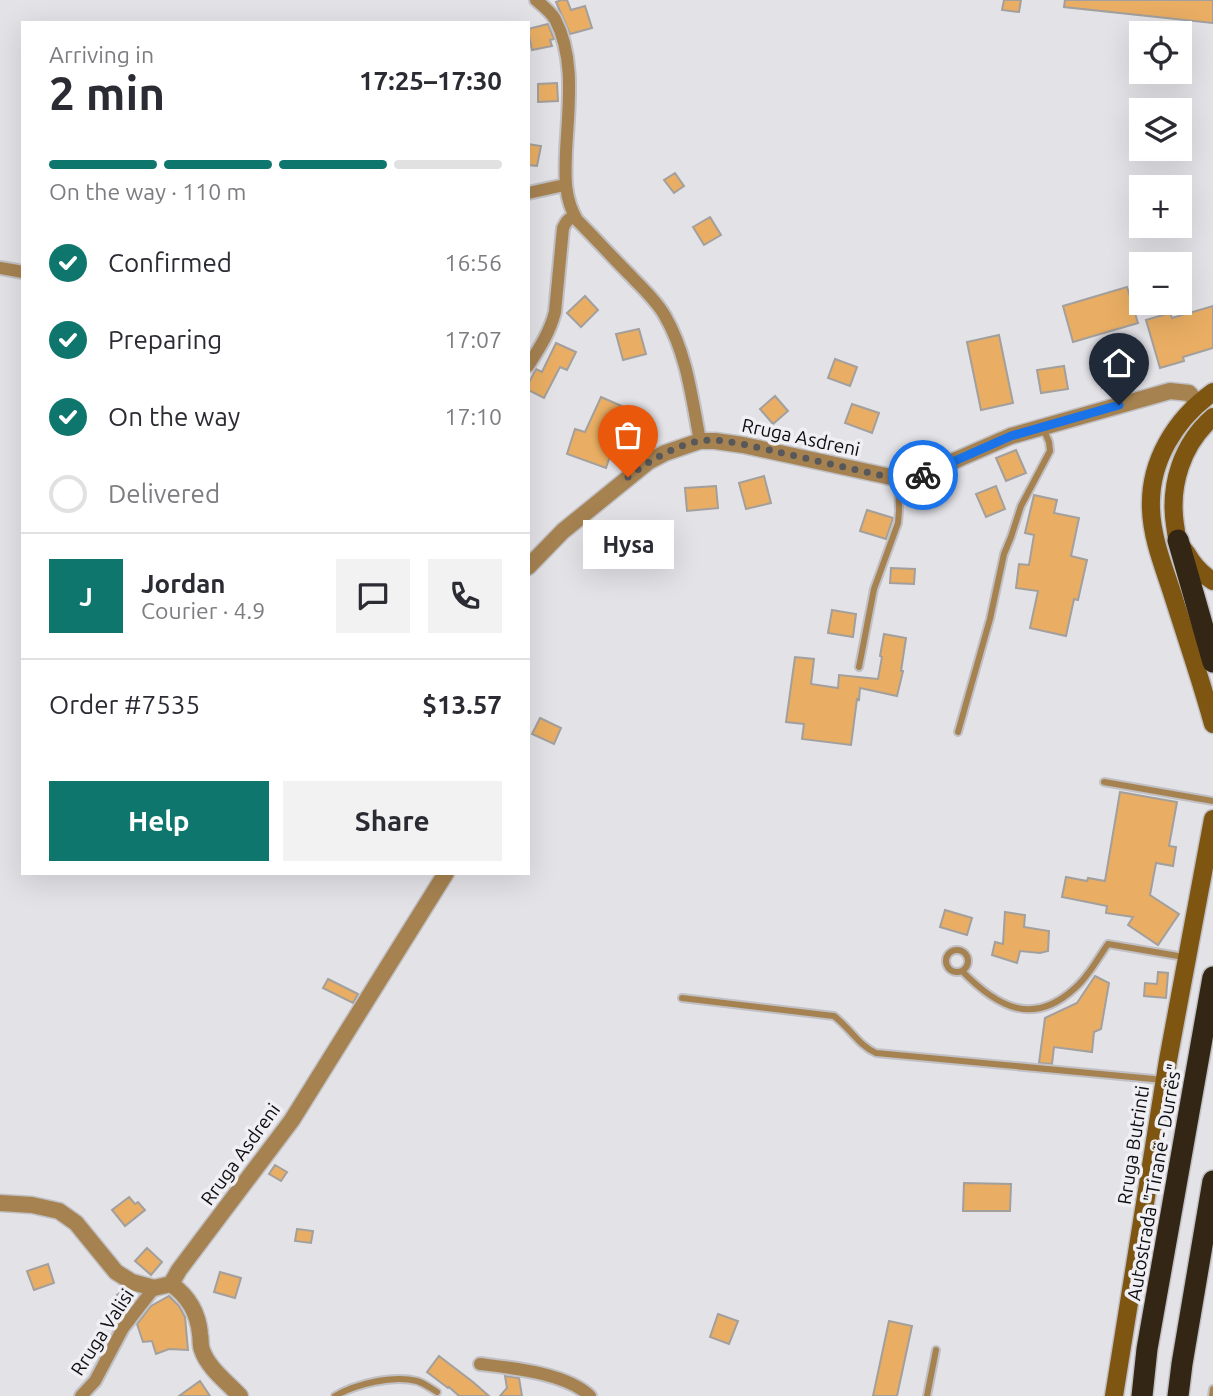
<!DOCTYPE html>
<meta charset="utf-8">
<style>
:root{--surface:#fff;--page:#f2f2f3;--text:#2b2b33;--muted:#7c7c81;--line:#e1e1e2;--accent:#0f766e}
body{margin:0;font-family:Ubuntu,sans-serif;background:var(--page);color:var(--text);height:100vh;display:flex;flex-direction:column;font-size:26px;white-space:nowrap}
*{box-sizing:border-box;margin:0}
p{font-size:23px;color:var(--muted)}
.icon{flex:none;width:38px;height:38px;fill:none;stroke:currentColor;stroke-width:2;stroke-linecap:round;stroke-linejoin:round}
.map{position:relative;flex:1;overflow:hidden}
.details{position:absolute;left:21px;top:21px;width:509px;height:854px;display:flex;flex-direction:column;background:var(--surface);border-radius:0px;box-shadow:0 7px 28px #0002}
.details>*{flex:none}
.tools{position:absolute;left:1129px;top:21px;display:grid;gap:14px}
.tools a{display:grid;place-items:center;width:63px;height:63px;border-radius:0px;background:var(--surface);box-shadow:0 7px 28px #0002;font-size:35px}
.pin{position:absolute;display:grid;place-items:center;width:60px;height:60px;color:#fff;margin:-72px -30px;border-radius:50% 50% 50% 0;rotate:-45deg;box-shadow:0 0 7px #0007}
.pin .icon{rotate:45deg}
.courier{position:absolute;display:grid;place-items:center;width:70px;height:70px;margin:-35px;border:5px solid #1a73e8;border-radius:50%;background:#fff;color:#222;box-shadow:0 2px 9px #0007}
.bubble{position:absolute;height:49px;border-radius:0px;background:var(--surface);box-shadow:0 7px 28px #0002;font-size:23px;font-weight:700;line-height:49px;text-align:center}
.headline em{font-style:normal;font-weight:700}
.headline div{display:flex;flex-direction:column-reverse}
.headline{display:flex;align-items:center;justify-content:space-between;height:119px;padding:0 28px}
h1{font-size:46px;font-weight:700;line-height:52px}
.bar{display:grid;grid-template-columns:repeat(4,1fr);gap:10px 7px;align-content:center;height:84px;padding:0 28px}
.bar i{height:9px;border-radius:5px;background:var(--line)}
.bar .active{background:var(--accent)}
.bar p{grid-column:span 4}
.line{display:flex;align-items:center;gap:18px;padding:0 28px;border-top:2px solid var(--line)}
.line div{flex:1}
.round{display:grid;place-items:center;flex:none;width:74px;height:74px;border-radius:0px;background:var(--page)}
ol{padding:0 28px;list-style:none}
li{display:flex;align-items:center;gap:21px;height:77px}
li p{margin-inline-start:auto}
li .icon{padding:7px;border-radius:50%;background:var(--accent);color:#fff;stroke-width:4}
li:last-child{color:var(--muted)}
li i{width:38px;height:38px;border:4px solid var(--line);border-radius:50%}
.button{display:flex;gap:14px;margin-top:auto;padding:14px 28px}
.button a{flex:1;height:80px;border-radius:0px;background:var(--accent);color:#fff;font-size:28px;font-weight:700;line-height:80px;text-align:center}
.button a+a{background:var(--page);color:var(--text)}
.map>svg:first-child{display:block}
</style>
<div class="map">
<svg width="1213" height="1396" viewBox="0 0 1213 1396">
<rect width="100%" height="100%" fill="#e2e2e7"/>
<path fill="#e9ae63" stroke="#a29f9c" stroke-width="2" d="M561,0H567L571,10L585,6L592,28L570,34L556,2Z
M1004,0H1021L1019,12L1002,10Z
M1065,0H1213V23L1064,7Z
M548,24L554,39L550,40L552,46L532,50L528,29Z
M557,83L558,101L538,102V84Z
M528,144L541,146L537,166L528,165Z
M675,173L684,186L674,193L664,180Z
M710,217L721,235L704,245L693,227Z
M1127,287L1138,323L1073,342L1063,306Z
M585,296L598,310L581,327L567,313Z
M1213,306V348L1183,357L1184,361L1160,368L1146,320L1170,313L1172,318Z
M639,329L646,354L623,360L616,334Z
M999,335L1013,403L981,410L967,342Z
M556,343L576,352L567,370L560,367L544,398L528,390V384L536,369L542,372Z
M835,359L857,367L850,386L828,378Z
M1125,365L1127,385L1102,388L1100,368Z
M1064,366L1068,389L1041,393L1037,370Z
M775,396L788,411L773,424L760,409Z
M601,397L649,418L639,441L618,432L606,468L567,454L575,429L585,432Z
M852,404L879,413L872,433L845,423Z
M1016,450L1026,473L1006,481L996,458Z
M764,476L771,503L746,509L739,483Z
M716,486L718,508L687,511L685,488Z
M996,486L1005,509L986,517L976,494Z
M1034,495L1057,500L1054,513L1079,518L1071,556L1087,560L1078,600L1074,599L1066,636L1030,628L1038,591L1016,588L1019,564L1029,565L1034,535L1025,533Z
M867,510L893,518L886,539L860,531Z
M891,568L915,569L914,584L890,583Z
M832,610L856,614L853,637L828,633Z
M884,634L906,638L901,671H903L897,696L860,688L859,700L857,699L851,745L802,739L804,724L786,722L795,657L814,659L811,684L838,688L839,675L878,679L882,657L880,656Z
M540,718L561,728L554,744L532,734Z
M1120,792L1177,802L1169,846L1176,847L1173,866L1156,863L1150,895L1179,914L1158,945L1128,925L1133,917L1106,913L1107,906L1062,897L1066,877L1087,881L1088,878L1105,881Z
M945,910L972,918L967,935L940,927Z
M1005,912L1025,915L1024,927L1049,931L1048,951L1040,953L1020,951L1017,963L992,955L995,942L1003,944Z
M1158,972L1168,973L1166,998L1144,996L1145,983L1157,984Z
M1095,976L1109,983L1101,1029L1094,1032L1092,1052L1054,1047L1052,1064L1039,1063L1045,1018L1077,1003Z
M328,979L358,994L353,1003L323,988Z
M275,1165L287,1172L281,1181L269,1174Z
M964,1183L1011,1184L1010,1211H963Z
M129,1197L135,1204L138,1202L145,1210L125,1226L112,1210Z
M297,1229L313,1231L311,1243L295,1241Z
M147,1248L162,1262L151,1275L135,1261Z
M48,1264L54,1283L34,1290L27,1271Z
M220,1272L241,1278L235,1298L214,1292Z
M124,1290L134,1299L127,1308L117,1295Z
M169,1296L179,1306L185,1317L188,1350L169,1349L156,1354L152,1341L143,1342L137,1324L151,1306Z
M718,1314L738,1321L729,1344L710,1337Z
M889,1321L912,1326L897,1396H873Z
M439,1356L473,1382L489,1396H459L449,1387L448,1388L427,1372Z
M505,1376L519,1378L522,1396H500L507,1388Z
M200,1381L210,1396H179Z"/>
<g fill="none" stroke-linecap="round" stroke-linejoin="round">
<g stroke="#c0c0c5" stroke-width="10">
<path id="service" d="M859,667L874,589L898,523L899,511L898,479
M958,732L990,619L1004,554L1011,537L1021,506L1050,451L1049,442L1043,428
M1104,782L1213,801
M946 961a11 11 0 1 1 22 0a11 11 0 1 1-22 0Z
M962,971C997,1007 1033,1027 1075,988C1088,977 1098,958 1108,944L1184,957
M682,998L834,1016C850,1028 859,1046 876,1053L1164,1080
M335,1396C356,1384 392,1375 417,1381C424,1383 430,1388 437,1392
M927,1396L936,1350
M1212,1396L1213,1389"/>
</g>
<g stroke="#c0c0c5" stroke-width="16">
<path id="minor" d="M536,0C543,6 550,11 555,19C576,59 568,109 566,152C565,177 564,198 577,220C595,238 612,257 630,275C642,288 656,300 665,316C687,354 692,399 700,441
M528,193L560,186H565
M0,268L23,272
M528,366C539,349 550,332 555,312L563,228C566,222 568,218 575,217
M480,1364C512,1368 566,1373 590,1396
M81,1396L95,1381L123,1328L154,1288"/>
</g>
<g stroke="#c0c0c5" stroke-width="19">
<path id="tertiary" d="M528,567L563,531L648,462L665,453L700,441H715L743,445L905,480L917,477L1011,436L1170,391L1189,393L1198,403
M0,1203L32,1205L59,1211L76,1223L116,1272L132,1282L154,1288L171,1284L179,1270L292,1120L446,873
M171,1284C188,1296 198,1312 200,1334C201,1339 200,1345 202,1350C208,1368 227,1382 240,1396"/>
</g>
<g stroke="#c0c0c5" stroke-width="21">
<path id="secondary" d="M1213,392C1175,419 1149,462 1151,509C1152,541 1166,572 1175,602C1188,643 1202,683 1213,724
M1213,417C1182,444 1169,485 1175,525C1176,530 1176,536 1178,541C1180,545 1184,550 1187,554C1194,566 1201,574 1213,581
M1114,1396L1168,1060L1213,819"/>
</g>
<g stroke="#c0c0c5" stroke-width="24">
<path id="motorway" d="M1178,540L1213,662
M1142,1396L1147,1349L1213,977
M1178,1396L1182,1364L1213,1181"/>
</g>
<use href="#service" stroke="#a68251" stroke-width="6"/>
<use href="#minor" stroke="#a68251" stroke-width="12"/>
<use href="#tertiary" stroke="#a68251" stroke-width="16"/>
<use href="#secondary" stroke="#7e5511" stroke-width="18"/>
<use href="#motorway" stroke="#332615" stroke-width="21"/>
</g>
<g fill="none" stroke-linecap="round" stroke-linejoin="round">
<path stroke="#58585b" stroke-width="7" stroke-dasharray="0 12.6" d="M628,477C649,461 672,447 699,441C721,437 752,447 774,451C814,460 854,470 895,478L905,480L923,475"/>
<path stroke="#1a73e8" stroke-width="9" d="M923,475L1011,436L1119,405"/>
</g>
<g text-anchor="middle" stroke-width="7" stroke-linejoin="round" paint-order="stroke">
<g font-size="19" fill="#0e0e10" stroke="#efeff4">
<text transform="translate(801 437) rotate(12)" y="7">Rruga Asdreni</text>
<text transform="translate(1133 1145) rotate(-81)" y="7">Rruga Butrinti</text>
<text transform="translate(240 1154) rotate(-54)" y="7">Rruga Asdreni</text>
<text transform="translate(1154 1182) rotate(-80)" y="7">Autostrada "Tiranë - Durrës"</text>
<text transform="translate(102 1332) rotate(-57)" y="7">Rruga Valisi</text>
</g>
</g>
</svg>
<div class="tools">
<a><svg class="icon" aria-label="locate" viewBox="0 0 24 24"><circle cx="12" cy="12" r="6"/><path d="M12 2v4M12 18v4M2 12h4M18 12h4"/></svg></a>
<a><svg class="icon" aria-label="layers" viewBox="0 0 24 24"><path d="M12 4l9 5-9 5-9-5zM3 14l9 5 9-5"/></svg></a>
<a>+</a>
<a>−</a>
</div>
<div class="pin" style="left:628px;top:477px;background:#ea580c"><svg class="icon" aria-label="bag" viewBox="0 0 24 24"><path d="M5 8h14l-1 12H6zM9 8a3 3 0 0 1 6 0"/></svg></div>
<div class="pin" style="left:1119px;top:405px;background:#1f2937"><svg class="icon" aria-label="home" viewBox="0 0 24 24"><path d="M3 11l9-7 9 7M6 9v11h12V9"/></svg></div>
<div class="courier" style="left:923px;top:475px"><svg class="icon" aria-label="bike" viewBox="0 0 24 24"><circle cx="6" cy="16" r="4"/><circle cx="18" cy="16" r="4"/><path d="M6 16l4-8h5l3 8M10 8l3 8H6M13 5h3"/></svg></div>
<div class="bubble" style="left:583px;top:520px;width:91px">Hysa</div>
<section class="details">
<div class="headline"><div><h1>2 min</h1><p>Arriving in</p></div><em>17:25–17:30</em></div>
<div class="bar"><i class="active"></i><i class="active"></i><i class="active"></i><i></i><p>On the way · 110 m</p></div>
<ol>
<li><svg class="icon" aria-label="check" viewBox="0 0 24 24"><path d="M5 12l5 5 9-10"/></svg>Confirmed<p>16:56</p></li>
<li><svg class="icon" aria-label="check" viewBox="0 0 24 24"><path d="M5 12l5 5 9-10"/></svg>Preparing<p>17:07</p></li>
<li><svg class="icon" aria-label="check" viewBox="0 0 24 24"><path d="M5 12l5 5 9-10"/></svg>On the way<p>17:10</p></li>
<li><i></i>Delivered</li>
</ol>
<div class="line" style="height:126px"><b class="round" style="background:var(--accent);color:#fff">J</b><div><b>Jordan</b><p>Courier · 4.9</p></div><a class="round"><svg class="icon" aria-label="chat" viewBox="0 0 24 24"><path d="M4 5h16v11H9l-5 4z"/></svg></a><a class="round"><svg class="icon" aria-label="phone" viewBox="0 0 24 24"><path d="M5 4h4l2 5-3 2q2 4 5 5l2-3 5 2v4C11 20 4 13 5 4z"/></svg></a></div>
<div class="line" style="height:91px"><div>Order #7535</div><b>$13.57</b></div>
<div class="button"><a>Help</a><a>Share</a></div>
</section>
</div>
